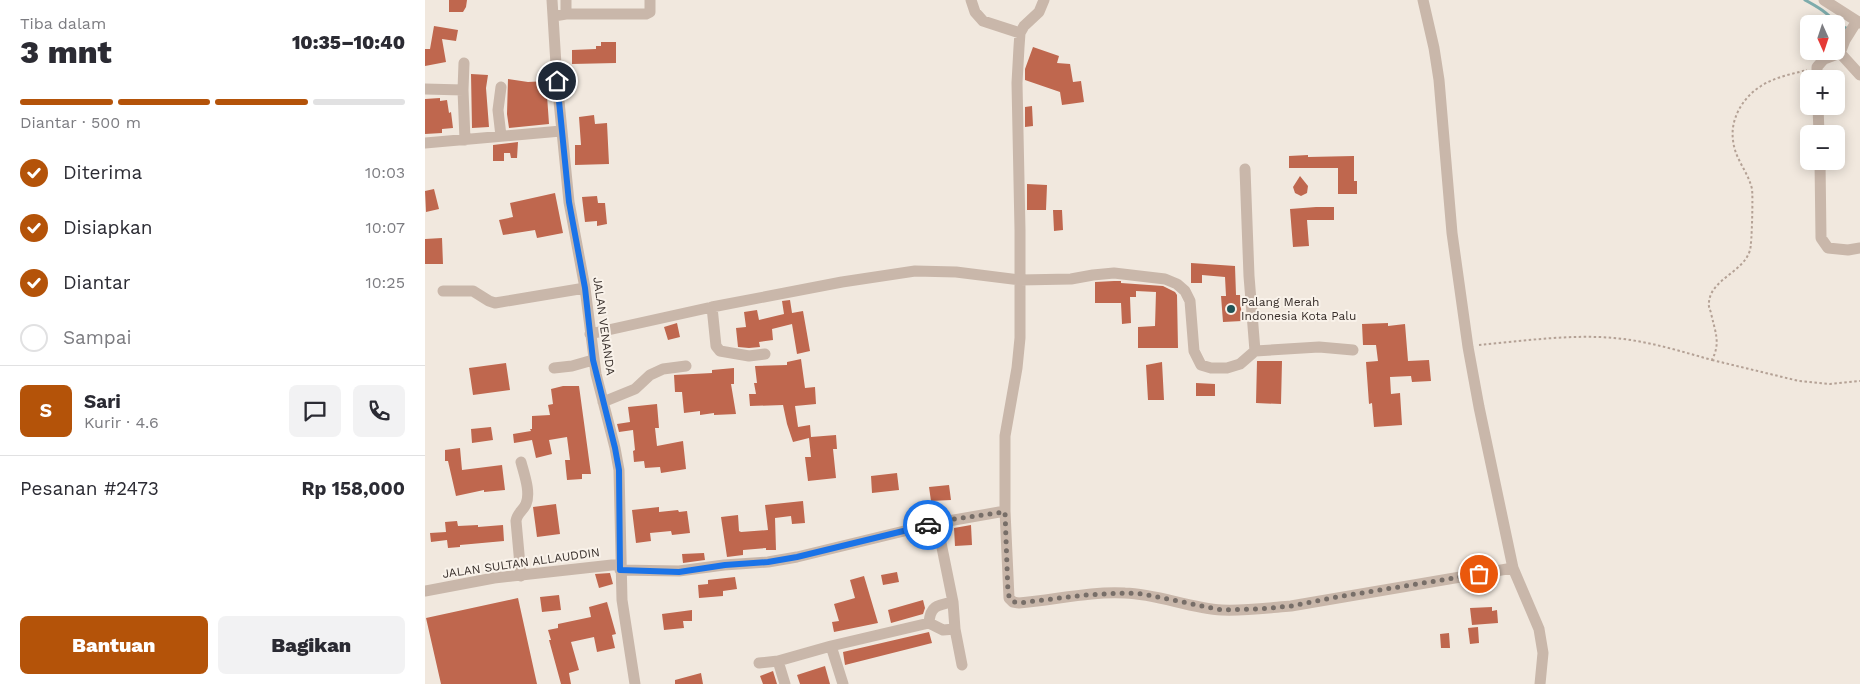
<!DOCTYPE html>
<html lang="id">
<meta charset="utf-8">
<style>
:root{--surface:#fff;--page:#f2f2f3;--text:#2b2b33;--muted:#7c7c81;--line:#e1e1e2;--accent:#b45309}
body{margin:0;font-family:"Work Sans",sans-serif;background:var(--page);color:var(--text);height:100vh;display:flex;flex-direction:column;font-size:19px;white-space:nowrap}
*{box-sizing:border-box;margin:0}
p{font-size:16px;color:var(--muted)}
.icon{flex:none;width:28px;height:28px;fill:none;stroke:currentColor;stroke-width:2;stroke-linecap:round;stroke-linejoin:round}
.map{position:relative;flex:1;overflow:hidden}
.panel{display:flex;flex-direction:column;background:var(--surface);width:425px}
.panel>*{flex:none}
.needle{width:32px;rotate:177deg}
.controls{position:absolute;left:1375px;top:15px;display:grid;gap:10px}
.controls a{display:grid;place-items:center;width:45px;height:45px;border-radius:8px;background:var(--surface);box-shadow:0 2px 12px #0003;font-size:25px}
.pin{position:absolute;display:grid;place-items:center;width:42px;height:42px;color:#fff;margin:-21px;border:2px solid #fff;border-radius:50%;box-shadow:0 1px 5px #0007}
.courier{position:absolute;display:grid;place-items:center;width:50px;height:50px;margin:-25px;border:4px solid #1a73e8;border-radius:50%;background:#fff;color:#222;box-shadow:0 1px 6px #0007}
.headline em{font-style:normal;font-weight:800}
.headline div{display:flex;flex-direction:column-reverse}
.headline{display:flex;align-items:center;justify-content:space-between;height:85px;padding:0 20px}
h1{font-size:32px;font-weight:800;line-height:38px}
.bar{display:grid;grid-template-columns:repeat(4,1fr);gap:8px 5px;align-content:center;height:60px;padding:0 20px}
.bar i{height:6px;border-radius:4px;background:var(--line)}
.bar .active{background:var(--accent)}
.bar p{grid-column:span 4}
.line{display:flex;align-items:center;gap:12px;padding:0 20px;border-top:1px solid var(--line)}
.line div{flex:1}
.round{display:grid;place-items:center;flex:none;width:52px;height:52px;border-radius:8px;background:var(--page)}
ol{padding:0 20px;list-style:none}
li{display:flex;align-items:center;gap:15px;height:55px}
li p{margin-inline-start:auto}
li .icon{padding:5px;border-radius:50%;background:var(--accent);color:#fff;stroke-width:4}
li:last-child{color:var(--muted)}
li i{width:28px;height:28px;border:2px solid var(--line);border-radius:50%}
.cta{display:flex;gap:10px;margin-top:auto;padding:10px 20px}
.cta a{flex:1;height:58px;border-radius:8px;background:var(--accent);color:#fff;font-size:20px;font-weight:800;line-height:58px;text-align:center}
.cta a+a{background:var(--page);color:var(--text)}
main{display:flex;flex:1;min-height:0}
.map>svg:first-child{display:block}
</style>
<main>
<section class="panel">
<div class="headline"><div><h1>3 mnt</h1><p>Tiba dalam</p></div><em>10:35–10:40</em></div>
<div class="bar"><i class="active"></i><i class="active"></i><i class="active"></i><i></i><p>Diantar · 500 m</p></div>
<ol>
<li><svg class="icon" aria-label="check" viewBox="0 0 24 24"><path d="M5 12l5 5 9-10"/></svg>Diterima<p>10:03</p></li>
<li><svg class="icon" aria-label="check" viewBox="0 0 24 24"><path d="M5 12l5 5 9-10"/></svg>Disiapkan<p>10:07</p></li>
<li><svg class="icon" aria-label="check" viewBox="0 0 24 24"><path d="M5 12l5 5 9-10"/></svg>Diantar<p>10:25</p></li>
<li><i></i>Sampai</li>
</ol>
<div class="line" style="height:90px"><b class="round" style="background:var(--accent);color:#fff">S</b><div><b>Sari</b><p>Kurir · 4.6</p></div><a class="round"><svg class="icon" aria-label="chat" viewBox="0 0 24 24"><path d="M4 5h16v11H9l-5 4z"/></svg></a><a class="round"><svg class="icon" aria-label="phone" viewBox="0 0 24 24"><path d="M5 4h4l2 5-3 2q2 4 5 5l2-3 5 2v4C11 20 4 13 5 4z"/></svg></a></div>
<div class="line" style="height:65px"><div>Pesanan #2473</div><b>Rp 158,000</b></div>
<div class="cta"><a>Bantuan</a><a>Bagikan</a></div>
</section>
<div class="map">
<svg width="1435" height="684" viewBox="0 0 1435 684">
<rect width="100%" height="100%" fill="#f1e8de"/>
<g fill="none" stroke-linecap="round" stroke-linejoin="round">
<path stroke="#7eacac" stroke-width="3" d="M1380,0C1391,6 1404,13 1411,24
M1411,24L1423,29"/>
</g>
<path fill="#bf674e" d="M24,0H42L41,7L38,12H24Z
M9,26L33,30L31,41L17,39L21,62L0,66V49H5Z
M176,42H191V63L147,64V50L171,49V46H176Z
M608,47L634,56L632,63L645,64L648,82L656,81L659,102L637,105L635,92L600,80V69Z
M46,74L63,75L61,88L64,127L47,128Z
M83,79L103,82L121,81L124,124L84,128L82,114Z
M15,98V101L22,100L24,113L26,112L28,128L17,129V133L0,134V99Z
M607,106L608,126L600,127V107Z
M169,115L170,124L182,123L184,164L150,165V145H156L154,117Z
M93,142L92,158H86L85,153H79V161H68V145Z
M883,155V157L929,156V181H932V194H913V168H864V156Z
M875,176L883,186L882,193L876,196L870,193L868,187Z
M602,184L622,185L621,210H602Z
M9,189L14,209L1,212L0,191Z
M130,193L138,233L112,238L110,230L78,235L74,220L88,217L85,203Z
M172,196L173,203H180L182,224L172,226V221L160,222L157,197Z
M891,207H909V220H882L884,246L868,247L865,209Z
M628,210H637L638,230L629,231Z
M17,238L18,264H0V239Z
M766,263L810,266L811,295H815L817,321L798,322L796,296H801L800,277L777,275V283H766Z
M689,281H696V283L738,286L750,292L752,295L753,348H713V327L730,326L731,292L711,291V297H705L706,323L697,324L696,303H670V282Z
M365,300L367,313L378,311L385,351L372,354L367,324L347,329L348,340L334,342L335,347L324,348L313,347L311,328L321,327L319,312L332,310L334,320L359,314L357,301Z
M252,323L255,337L243,340L239,327Z
M963,323V326L980,324L983,361L1004,360L1006,381L987,382L986,376L965,377L966,394L975,393L977,425L949,427L947,403L944,404L941,362L953,361L951,345H938L937,324Z
M376,359L380,388L390,387L391,404L370,406L373,427L385,425L386,437L411,435L412,449H408L411,478L383,481L380,457H386L384,438L368,442L362,424L358,405L325,406L324,394H331L329,383H332L330,366L362,365V362Z
M832,361H857L856,404L831,403Z
M737,362L739,400H723L721,365Z
M81,363L85,390L48,395L44,368Z
M309,368V384H306L311,414L289,415V413L275,415V411L259,413L257,392H250L249,375L287,373V370Z
M771,383L790,384V396H771Z
M138,386H154L166,474H157V479L142,480L140,460H145L142,437L124,440L127,454L111,458L107,440L89,443L88,434L106,431L105,429H107V416L125,415L123,405L128,404L126,389Z
M232,404L234,428H230L232,446L258,441L261,469L236,473L235,467L220,468L219,461L209,462L208,451L210,450L208,430L194,432L192,424L205,422L203,407Z
M66,427L68,440L47,443L46,429Z
M35,448L37,470L77,465L80,490L59,492V490L31,496L23,461H20V450Z
M472,473L474,490L447,493L446,476Z
M524,485L526,500L506,501L504,487Z
M378,501L380,523L367,524L366,516L350,518L351,550H341V548L318,550V555L302,557L296,517L313,515L314,531L316,532L343,530L340,505Z
M131,504L135,534L112,537L108,507Z
M234,507V512L253,510L254,512L262,511L265,533L247,535L246,531L225,533L226,541L211,543L207,510Z
M32,521L33,526L53,525V527L78,525L79,541L35,545V547L23,548L22,540L6,542L5,533L21,532L20,522Z
M546,525L547,545L530,546L529,528Z
M279,553L280,560L258,563L257,554Z
M472,572L474,582L458,585L456,575Z
M185,573L188,584L174,588L170,574Z
M439,576L453,623L409,632L407,622L414,621L409,604L430,598L425,580Z
M310,577L312,589L298,591V596L274,598L273,585L283,584V580Z
M134,595L136,610L117,612L115,597Z
M93,598L112,684H16L1,618Z
M498,600L500,608L498,614L466,623L463,610Z
M182,602L191,634L187,635L190,648L172,652L169,637L146,642L154,670L144,673L146,684H136L124,640H126L123,630L133,628V624L166,617L164,607Z
M1067,607V611L1072,610L1073,623L1047,625L1045,608Z
M267,610V621H258L259,628L239,630L237,614Z
M1053,627L1054,643L1045,644L1043,628Z
M504,632L507,643L420,665L418,652Z
M1024,633L1025,648H1016L1015,634Z
M400,666L405,684H375L372,675Z
M348,671L352,684H338L335,676Z
M276,673L278,684H250V680Z"/>
<g fill="none" stroke-linecap="round" stroke-linejoin="round">
<path stroke="#b4a195" stroke-width="2" stroke-dasharray="2.5 2.5" stroke-linecap="butt" d="M1054,345C1097,341 1147,334 1189,338C1223,341 1255,351 1287,360C1296,342 1290,332 1286,313C1285,309 1283,306 1284,302C1286,279 1319,272 1325,250C1327,244 1328,195 1327,189C1323,171 1310,160 1308,140C1305,119 1318,97 1336,86C1350,77 1367,74 1382,70
M1287,360L1374,381L1405,384L1435,381"/>
<path stroke="#c9b7aa" stroke-width="11" d="M127,0L132,81L144,202L160,288L171,374L190,448L194,470L197,600L210,684
M141,0V14
M546,0L550,12L558,21L595,33
M619,0L614,12L599,26L595,33L594,47L592,83L595,230V338L592,368L580,436V511L584,598L588,602L594,603C630,600 665,591 700,593C733,594 764,608 797,610C820,611 843,608 866,606L1088,568
M998,0L1009,48L1014,80L1027,233L1043,347L1054,407L1088,568L1114,629L1118,653L1115,684
M1399,0L1435,23
M129,16L141,14H221L225,12V0
M1415,53L1435,75
M1392,79V67L1399,59L1415,53L1420,40L1432,21
M76,87L73,110L76,136
M0,89L38,90L40,140
M38,90L39,63
M1393,106L1394,134
M0,143L136,131
M1395,161L1396,238L1403,248L1423,250L1435,248
M820,169L824,276L830,351
M18,291H48L64,301L70,303L160,288
M287,307L291,346L295,351L324,356L340,354
M165,334L287,307L417,282L490,271L531,272L595,280L646,279L668,275L689,273L740,279L752,284L760,291L765,301L769,351L776,365L786,368H802L815,364L830,351L894,347L928,350
M129,368L147,366L168,360
M178,402L210,389L225,375L238,369L261,366
M195,570L254,571L299,565L343,562L372,557L512,523
M96,576L91,521C92,513 98,511 101,504C106,492 99,474 96,462
M0,591L69,578L196,564
M504,623C505,606 512,605 528,602
M406,646L418,684
M353,661L360,684
M334,663L353,661L406,646L504,623L518,630L530,629
M537,665L530,629L528,602L512,523L580,511"/>
</g>
<g fill="none" stroke-linecap="round" stroke-linejoin="round">
<path stroke="#776e68" stroke-width="5" stroke-dasharray="0 9" d="M503,525L523,520L580,512L583,593C585,600 587,602 594,603L660,595L700,593L718,594L797,610L835,609L866,606L912,597L1054,574"/>
<path stroke="#1a73e8" stroke-width="6" d="M132,81L144,202L160,288L168,360L190,448L194,470L195,570L254,572L300,565L343,562L372,557L503,525"/>
</g>
<circle fill="#215356" stroke="#f9f2ea" stroke-width="2" cx="806" cy="309" r="5"/>
<g text-anchor="middle" stroke-width="4" stroke-linejoin="round" paint-order="stroke">
<g font-size="12" fill="#362d29" stroke="#f9f2ea" text-anchor="start">
<text x="816" y="306">Palang Merah<tspan x="816" dy="14">Indonesia Kota Palu</tspan></text>
</g>
<g font-size="12" fill="#362d29" stroke="#f9f2ea">
<text transform="translate(179 326) rotate(82)" y="4">JALAN VENANDA</text>
<text transform="translate(96 563) rotate(-8)" y="4">JALAN SULTAN ALLAUDDIN</text>
</g>
</g>
</svg>
<div class="controls">
<a><svg class="needle" viewBox="-14 -14 28 28"><path d="M0-13l5 13h-10z" fill="#e53935"/><path d="M0 13l5-13h-10z" fill="#7c7c81"/></svg></a>
<a>+</a>
<a>−</a>
</div>
<div class="pin" style="left:1054px;top:574px;background:#ea580c"><svg class="icon" aria-label="bag" viewBox="0 0 24 24"><path d="M5 8h14l-1 12H6zM9 8a3 3 0 0 1 6 0"/></svg></div>
<div class="pin" style="left:132px;top:81px;background:#1f2937"><svg class="icon" aria-label="home" viewBox="0 0 24 24"><path d="M3 11l9-7 9 7M6 9v11h12V9"/></svg></div>
<div class="courier" style="left:503px;top:525px"><svg class="icon" aria-label="car" viewBox="0 0 24 24"><path d="M5 17H2v-5l4-1 3-4h7l3 4 3 1v5h-3M9 17h6M6 11h13"/><circle cx="7" cy="17" r="2"/><circle cx="17" cy="17" r="2"/></svg></div>
</div>
</main>
